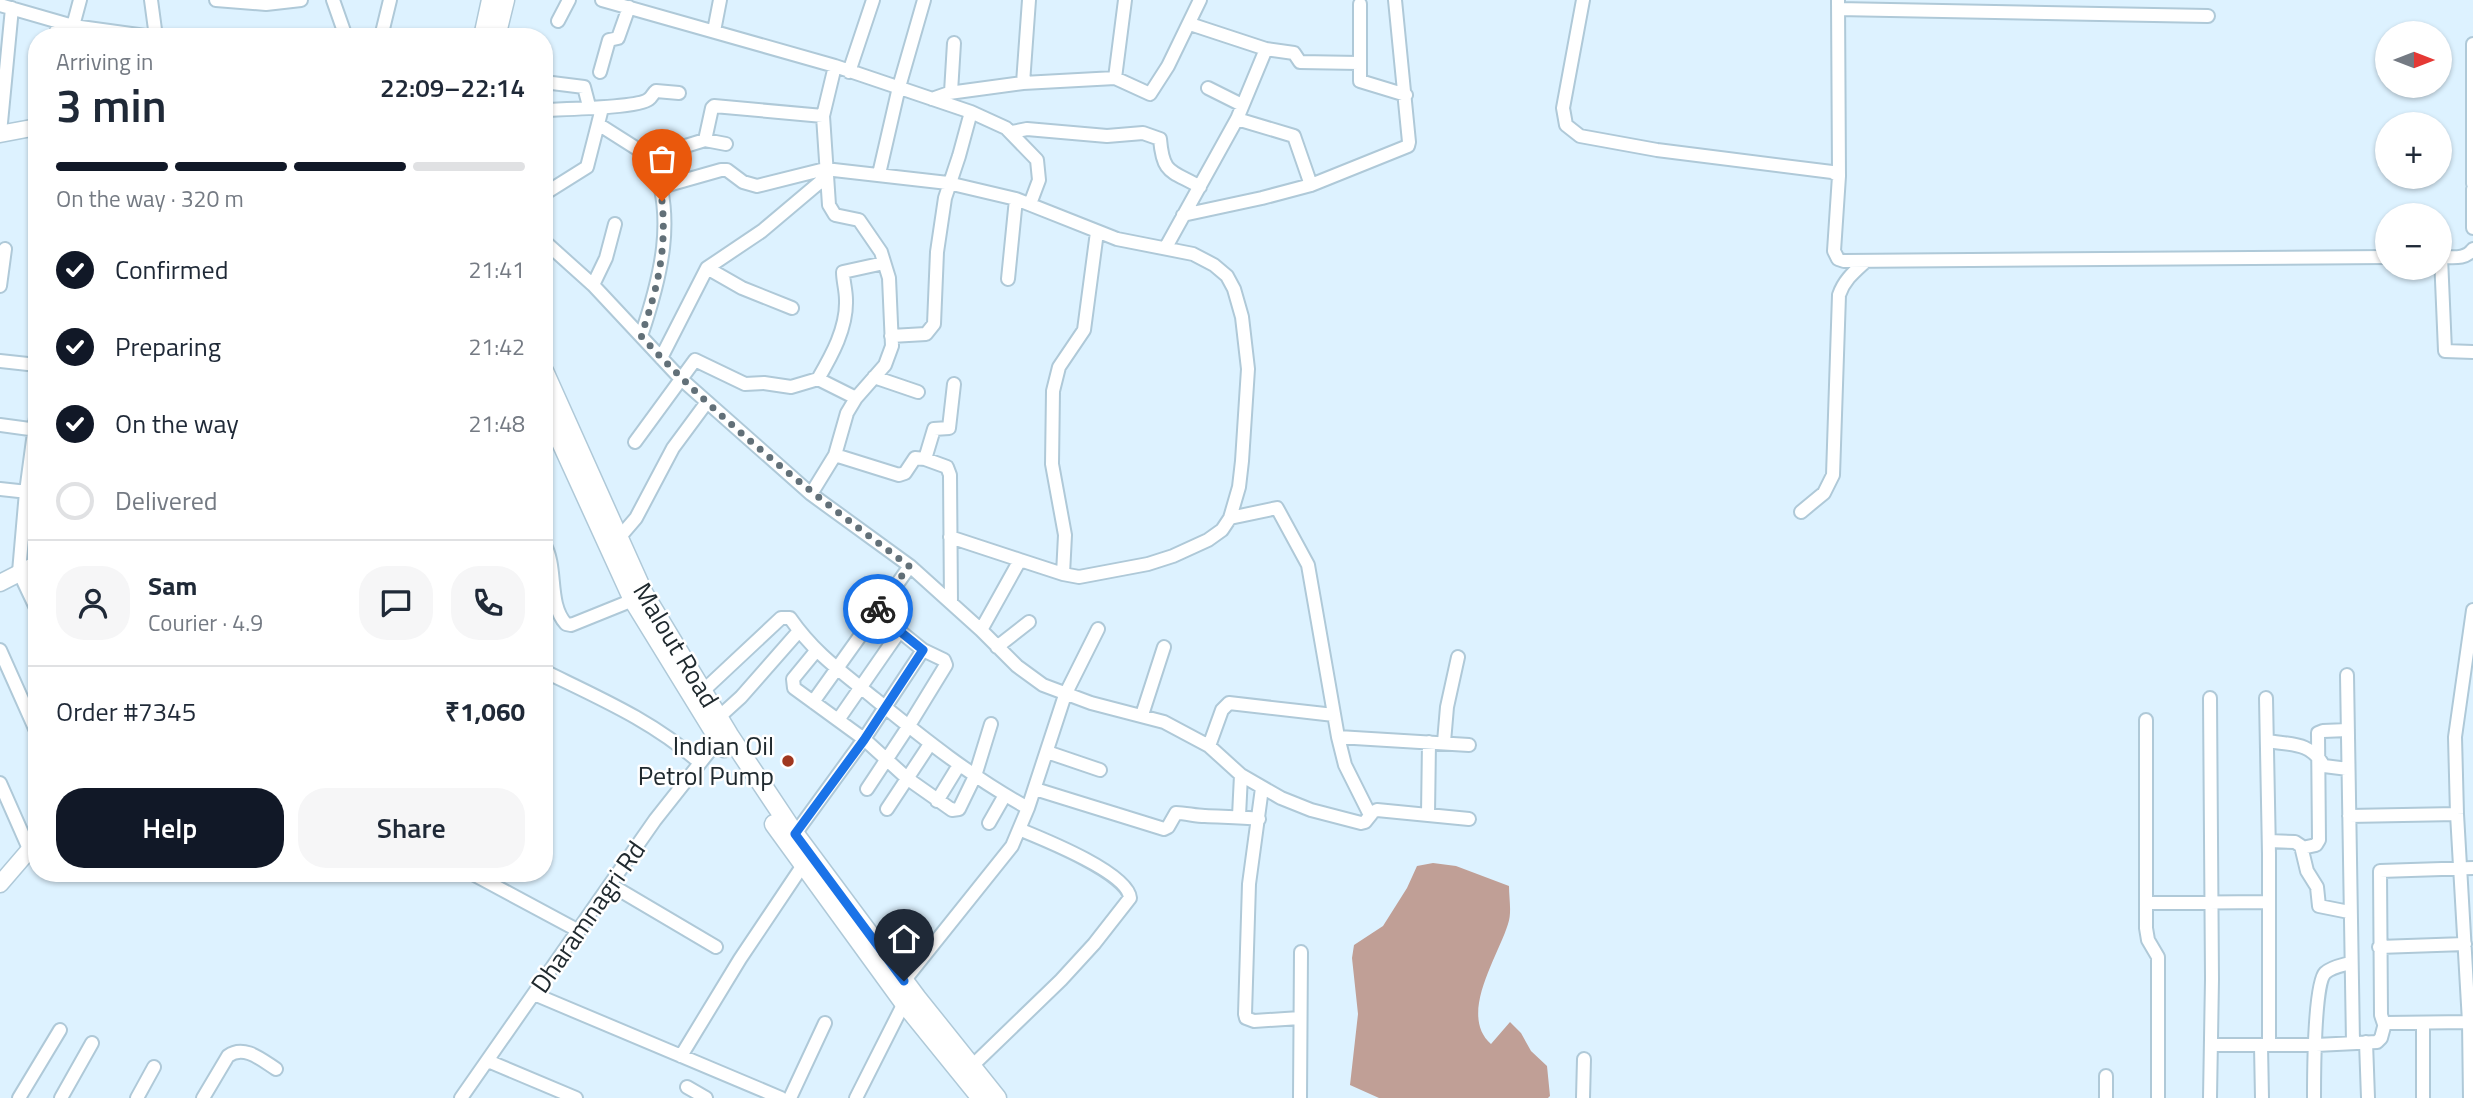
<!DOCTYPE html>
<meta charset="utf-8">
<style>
:root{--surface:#fff;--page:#f6f6f7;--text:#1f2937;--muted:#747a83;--line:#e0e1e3;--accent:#111827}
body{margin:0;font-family:"Titillium Web",sans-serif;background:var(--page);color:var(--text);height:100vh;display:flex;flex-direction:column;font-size:26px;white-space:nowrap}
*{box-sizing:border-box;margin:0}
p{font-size:23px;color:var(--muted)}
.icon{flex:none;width:38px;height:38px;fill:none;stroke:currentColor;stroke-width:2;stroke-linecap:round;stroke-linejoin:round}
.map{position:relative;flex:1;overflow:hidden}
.drawer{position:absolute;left:28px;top:28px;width:525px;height:854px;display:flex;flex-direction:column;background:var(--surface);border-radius:28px;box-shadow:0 2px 5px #0004}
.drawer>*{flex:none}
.needle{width:46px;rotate:90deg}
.fabs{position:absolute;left:2375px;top:21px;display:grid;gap:14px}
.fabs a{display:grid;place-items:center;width:77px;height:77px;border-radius:50%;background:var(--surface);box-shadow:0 2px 5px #0004;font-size:35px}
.pin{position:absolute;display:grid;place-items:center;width:60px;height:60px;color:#fff;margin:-72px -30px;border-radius:50% 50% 50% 0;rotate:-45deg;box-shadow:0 0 7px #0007}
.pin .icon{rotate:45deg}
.courier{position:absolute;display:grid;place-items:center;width:70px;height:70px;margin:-35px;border:5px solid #1a73e8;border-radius:50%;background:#fff;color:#222;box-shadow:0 2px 9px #0007}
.summary em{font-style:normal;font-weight:600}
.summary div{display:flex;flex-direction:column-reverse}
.summary{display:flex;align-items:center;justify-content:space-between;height:119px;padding:0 28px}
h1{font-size:46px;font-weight:600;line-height:52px}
.bar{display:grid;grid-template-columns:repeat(4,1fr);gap:10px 7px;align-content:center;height:84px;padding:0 28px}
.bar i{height:9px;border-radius:5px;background:var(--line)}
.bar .selected{background:var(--accent)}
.bar p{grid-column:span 4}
.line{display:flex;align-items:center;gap:18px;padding:0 28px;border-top:2px solid var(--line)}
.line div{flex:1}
.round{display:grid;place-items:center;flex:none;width:74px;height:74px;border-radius:28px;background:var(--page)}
ol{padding:0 28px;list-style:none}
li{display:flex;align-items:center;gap:21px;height:77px}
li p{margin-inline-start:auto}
li .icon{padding:7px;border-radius:50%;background:var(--accent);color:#fff;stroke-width:4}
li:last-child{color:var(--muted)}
li i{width:38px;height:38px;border:4px solid var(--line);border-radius:50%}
.action{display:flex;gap:14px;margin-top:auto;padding:14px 28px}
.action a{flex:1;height:80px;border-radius:28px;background:var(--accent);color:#fff;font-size:28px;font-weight:600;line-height:80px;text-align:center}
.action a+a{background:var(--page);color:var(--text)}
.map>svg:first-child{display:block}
</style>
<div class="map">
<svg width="2473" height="1098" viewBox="0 0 2473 1098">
<rect width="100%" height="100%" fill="#ddf2ff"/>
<path fill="#c09f96" d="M1433,863L1456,866L1509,886C1509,898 1512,913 1508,924C1498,957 1458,1015 1491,1044L1510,1022L1521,1033L1531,1051L1547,1066L1550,1096L1548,1098H1379L1350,1085L1358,1014L1352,958L1354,945L1383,926L1407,888L1417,866Z"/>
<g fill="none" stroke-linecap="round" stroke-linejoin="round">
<g stroke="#afc9d8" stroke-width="16">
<path id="minor" d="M151,0L156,37
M216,0L266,4L301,0
M333,0L346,37
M602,0L835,66L971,112L1006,128L1037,160L1039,180L1030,204
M1583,0L1563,108L1566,125L1580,136L1657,150L1832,172L1839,176L1834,251L1838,259L1844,261L2387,257
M1838,0L1839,176
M1360,4V81L1406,95
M0,5L73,26L153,37
M1838,9L2208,16
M558,21L569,0
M1190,24L1266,49L1294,53L1300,62L1359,63
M73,26L80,0
M714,31L720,0
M56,37L58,22
M381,37L390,0
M2473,44V184
M600,72L609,40L618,38L629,7
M849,72L873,0
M1115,78L1125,0
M544,82L584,87L589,106
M1023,83L1029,0
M1208,88L1242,105
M951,92L954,43
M932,99L949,93L1023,83L1115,78L1150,94L1168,66L1200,0
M602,108L598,124L650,157L705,140L726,144
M544,110C562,109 639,108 649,99C652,97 653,93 656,91L679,93
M1237,119L1294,136L1311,185
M1012,132L1027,129L1107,136L1143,133L1160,139C1163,175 1171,170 1200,187
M0,133L12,8
M705,140L712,108L714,106L823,116
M879,174L899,87L924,0
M661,187L721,170H727L743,182L757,186L825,169L948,183L1016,199L1117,239L1193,254L1214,265L1227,276L1234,289L1242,317L1248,369L1242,461L1239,487L1230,518L1222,530L1208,540L1173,556L1148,564L1079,577L1063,574L1020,560L981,630
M2473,189V228
M544,194L587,167L598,124
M1183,215L1262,198L1311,185L1408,146L1409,142L1395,0
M544,241L593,285L680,378L811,494L910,566L981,630L1017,666L1043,685L1091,703L1164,722L1209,746L1241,775L1281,798L1311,810L1361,823L1365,822L1373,812L1377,810L1469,819
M1166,247L1237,119L1266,49
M2440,257C2452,257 2466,260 2473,249
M2441,257L2445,351L2473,352
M707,268L742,288L792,308
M1008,279L1016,199
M593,285L606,258L615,224
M0,286L5,249
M641,336C660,280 678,214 650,157
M891,336L926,334L934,324L937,252L945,198L959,156L971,112
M661,358L707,268L762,231L826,177
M0,361L37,365
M874,377L918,392
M818,379C832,355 847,328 846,300C846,290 843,281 843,272L884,263
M37,410L26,492L19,572L37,610
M0,425L37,430
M635,442L695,360L745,384L764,383L791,387L818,379L856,398
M835,455L899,475L905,473L915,458L925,459L947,467L950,475L951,603
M925,459L934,429L949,428L954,384
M0,489L37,493
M811,494L835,455L847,413L856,398L885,365L892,346L889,278L881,252L859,220L835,215L829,205L823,116L835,66
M1801,512L1824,493L1833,475L1839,295C1844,280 1854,272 1866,261
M1230,518L1277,508L1308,565L1338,737L1345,765L1370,815
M950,537L1020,560
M618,539L636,518L673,448L707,402
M544,544C558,567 547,603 566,624L571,625L633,600
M1063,574L1065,535L1052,464L1053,391L1059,367L1084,330L1097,232
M997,647L1029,622
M0,650L37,733
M816,651L793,679L794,688L864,739L908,779L952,810L959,809L975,776L991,724
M544,671C599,698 653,721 699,762
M2347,675L2353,1043
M703,691L781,618H790C815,654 842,672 875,699C924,739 973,778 1028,808
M2266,698L2269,854V1045
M813,702L910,566
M1142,715L1164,647
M719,717L741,697L799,631
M838,720L899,632
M2146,720V928L2148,940L2158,957V1098
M1338,737L1469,745
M2267,741C2293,745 2310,742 2324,766L2348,769
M1444,742L1447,707L1458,657
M1209,746L1222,710L1229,703L1334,715
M1047,752L1100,770
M0,783L30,851
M1262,788L1249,884L1245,1014L1246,1018L1254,1021L1300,1018
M867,789L908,727L946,665L944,660L923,650L876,612
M1035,789L1164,829L1168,827L1176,813C1186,813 1195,816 1205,816C1223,817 1241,817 1259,819
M937,801L959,765
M887,809L930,744
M1428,815L1429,742
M1239,816L1241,775
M2349,816L2457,814
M989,823L1005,795
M792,838L864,739L923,650
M2269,841L2295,842L2301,846L2307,871L2317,887L2319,906L2349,912
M2302,848L2316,845L2319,840L2318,733L2323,731L2348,730
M471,873L579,931
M611,885L716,947
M2147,903L2269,902
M2379,947L2465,944
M904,981L1012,846L1028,808L1065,695L1098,629
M534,994L781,1098
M2384,1024L2381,1015L2380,871L2473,868
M2366,1042L2368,1098
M2212,1045H2316L2377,1042L2381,1038L2385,1023L2469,1022
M2261,1046L2262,1098
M681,1056L740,959L803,865
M488,1061L576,1098
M971,1067L1061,980L1094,944L1130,898C1128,873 1043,839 1021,830
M687,1087L706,1098
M19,1098L60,1030
M61,1098L92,1043
M137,1098L154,1067
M203,1098L228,1056C244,1044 262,1060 276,1069
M461,1098L655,820L719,739
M790,1098L825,1023
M856,1098L904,1003
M1300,1098L1301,952
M1583,1098L1584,1059
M2106,1098V1076
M2210,1098L2212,979L2210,698
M2314,1098C2314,1078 2314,984 2325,973C2331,967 2343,965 2350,963
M2423,1098V1023
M2470,1098L2469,1022L2457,814L2455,737L2473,610"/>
</g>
<g stroke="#afc9d8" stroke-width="19">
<path id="major" d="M0,134L37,127
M0,583L37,564
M0,884L37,841"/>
</g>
<g stroke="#afc9d8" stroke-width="21">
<path id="highway" d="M483,37L491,0
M496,37L505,0
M544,371L644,594L729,735L795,834L917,998L997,1098
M544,405L633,600L724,748
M774,824L904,1003L981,1098"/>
</g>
<use href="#minor" stroke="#fff" stroke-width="12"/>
<use href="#major" stroke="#fff" stroke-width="16"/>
<use href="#highway" stroke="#fff" stroke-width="18"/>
</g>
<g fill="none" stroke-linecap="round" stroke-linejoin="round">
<path stroke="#627078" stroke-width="7" stroke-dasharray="0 12.6" d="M662,201C667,251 657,290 641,336C721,423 815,496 909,566L878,609"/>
<path stroke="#1a73e8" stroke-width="9" d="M878,609L876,612L923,650L864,740L795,834L904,981"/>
</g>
<circle fill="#a0371f" stroke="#fff" stroke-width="2.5" cx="788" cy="761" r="7"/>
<g text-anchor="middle" stroke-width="5" stroke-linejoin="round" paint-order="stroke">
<g font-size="26" fill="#202a2f" stroke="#fff">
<text transform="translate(676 645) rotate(59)" y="9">Malout Road</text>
<text transform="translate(588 917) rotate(-55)" y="9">Dharamnagri Rd</text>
</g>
<g font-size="26" fill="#202a2f" stroke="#fff" text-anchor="end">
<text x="774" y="755">Indian Oil<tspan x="774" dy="30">Petrol Pump</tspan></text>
</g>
</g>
</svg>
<div class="fabs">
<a><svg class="needle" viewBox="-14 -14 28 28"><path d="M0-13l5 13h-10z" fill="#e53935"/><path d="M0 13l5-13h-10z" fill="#747a83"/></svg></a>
<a>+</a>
<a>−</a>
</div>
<div class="pin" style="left:662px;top:201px;background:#ea580c"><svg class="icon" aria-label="bag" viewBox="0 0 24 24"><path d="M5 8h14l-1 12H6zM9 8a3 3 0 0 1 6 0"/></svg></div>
<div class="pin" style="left:904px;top:981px;background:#1f2937"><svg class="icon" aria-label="home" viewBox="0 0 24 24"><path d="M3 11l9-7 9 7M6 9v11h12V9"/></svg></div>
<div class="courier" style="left:878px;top:609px"><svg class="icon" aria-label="bike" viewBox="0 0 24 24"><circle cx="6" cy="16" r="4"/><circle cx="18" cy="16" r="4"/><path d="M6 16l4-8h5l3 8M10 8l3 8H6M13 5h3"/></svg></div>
<section class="drawer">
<div class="summary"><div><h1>3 min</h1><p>Arriving in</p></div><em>22:09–22:14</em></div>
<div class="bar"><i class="selected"></i><i class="selected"></i><i class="selected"></i><i></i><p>On the way · 320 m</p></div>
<ol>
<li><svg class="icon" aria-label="check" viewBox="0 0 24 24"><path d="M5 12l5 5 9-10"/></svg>Confirmed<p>21:41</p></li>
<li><svg class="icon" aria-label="check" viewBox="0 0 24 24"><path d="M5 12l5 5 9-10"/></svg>Preparing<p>21:42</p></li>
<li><svg class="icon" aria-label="check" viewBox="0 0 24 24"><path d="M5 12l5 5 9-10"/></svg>On the way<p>21:48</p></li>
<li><i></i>Delivered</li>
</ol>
<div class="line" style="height:126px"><a class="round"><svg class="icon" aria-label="person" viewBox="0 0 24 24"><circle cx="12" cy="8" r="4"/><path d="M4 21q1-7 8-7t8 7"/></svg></a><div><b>Sam</b><p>Courier · 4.9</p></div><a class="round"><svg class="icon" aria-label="chat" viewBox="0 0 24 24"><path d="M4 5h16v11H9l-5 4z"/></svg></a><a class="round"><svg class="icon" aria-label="phone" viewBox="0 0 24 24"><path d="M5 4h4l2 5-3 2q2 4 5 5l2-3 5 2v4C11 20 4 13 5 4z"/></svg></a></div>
<div class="line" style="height:91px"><div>Order #7345</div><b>₹1,060</b></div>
<div class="action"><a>Help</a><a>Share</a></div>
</section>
</div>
